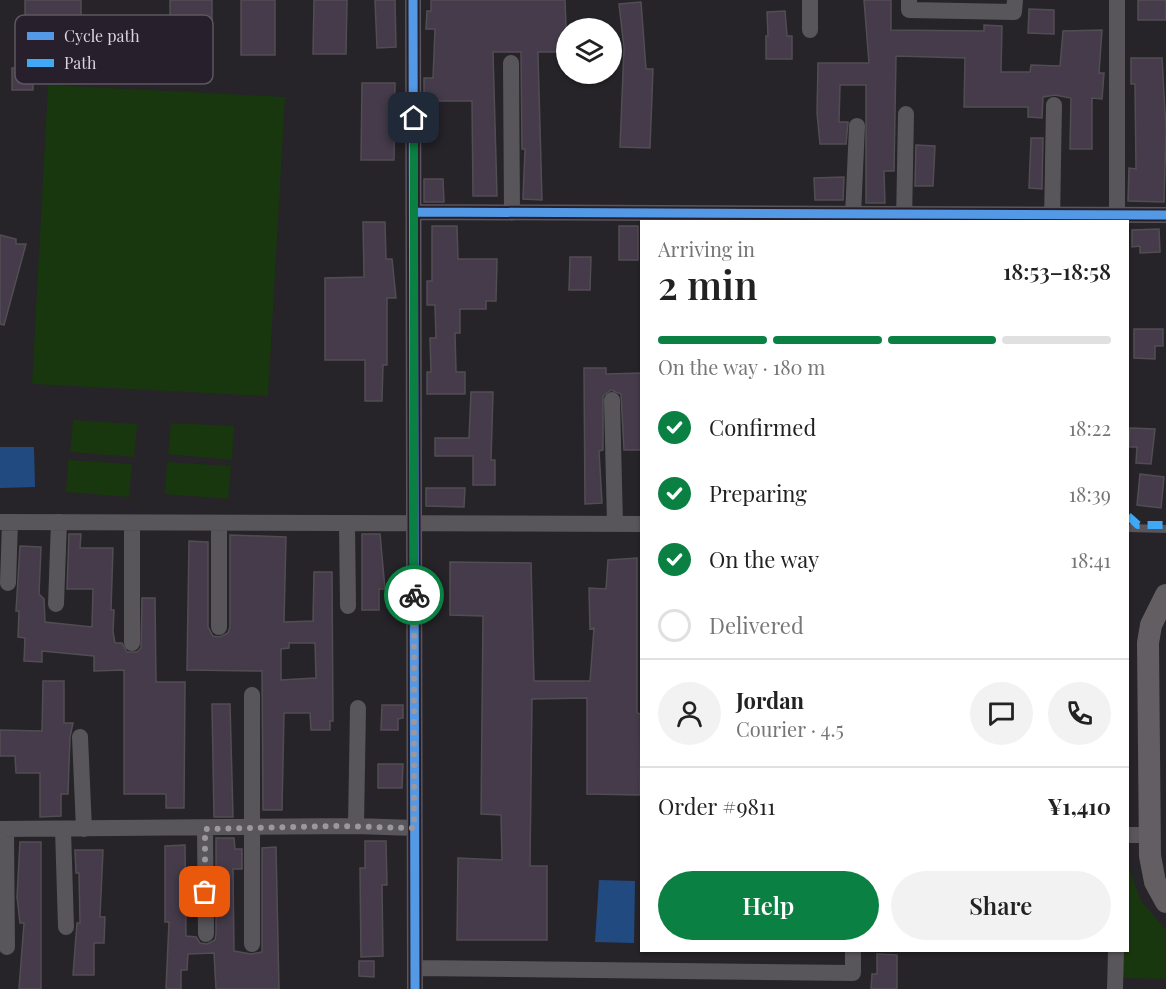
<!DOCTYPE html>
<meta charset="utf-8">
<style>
:root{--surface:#fff;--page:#f2f2f2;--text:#222;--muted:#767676;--line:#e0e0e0;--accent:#0b8043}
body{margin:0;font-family:"Playfair Display",serif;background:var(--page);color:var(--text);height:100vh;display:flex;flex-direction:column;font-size:22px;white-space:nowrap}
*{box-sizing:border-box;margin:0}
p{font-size:20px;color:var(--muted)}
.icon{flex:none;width:33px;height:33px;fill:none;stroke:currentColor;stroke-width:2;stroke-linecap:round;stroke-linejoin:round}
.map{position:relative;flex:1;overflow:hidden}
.details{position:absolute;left:640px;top:220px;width:489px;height:732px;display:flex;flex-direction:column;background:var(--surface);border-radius:0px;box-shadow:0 2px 4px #0004}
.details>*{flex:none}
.controls{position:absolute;left:556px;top:18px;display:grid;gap:12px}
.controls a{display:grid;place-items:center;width:66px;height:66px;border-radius:50%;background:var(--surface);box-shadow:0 2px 4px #0004;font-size:30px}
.pin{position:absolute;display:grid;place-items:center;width:51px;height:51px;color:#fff;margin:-26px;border-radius:12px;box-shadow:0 3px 9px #0006}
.courier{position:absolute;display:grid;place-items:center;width:60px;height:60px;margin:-30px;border:4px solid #0b8043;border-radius:50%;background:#fff;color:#222;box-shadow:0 2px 8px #0007}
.headline em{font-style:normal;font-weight:600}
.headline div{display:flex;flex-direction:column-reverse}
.headline{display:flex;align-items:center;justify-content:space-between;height:102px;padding:0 18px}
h1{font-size:39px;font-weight:600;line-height:45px}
.bar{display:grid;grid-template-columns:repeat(4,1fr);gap:9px 6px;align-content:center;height:72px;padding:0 18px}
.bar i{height:8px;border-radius:4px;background:var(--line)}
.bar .active{background:var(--accent)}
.bar p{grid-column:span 4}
.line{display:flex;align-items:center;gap:15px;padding:0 18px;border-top:2px solid var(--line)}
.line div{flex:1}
.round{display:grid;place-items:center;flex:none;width:63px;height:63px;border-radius:32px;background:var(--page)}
ol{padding:0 18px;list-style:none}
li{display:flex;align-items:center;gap:18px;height:66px}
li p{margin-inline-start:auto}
li .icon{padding:6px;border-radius:50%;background:var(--accent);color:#fff;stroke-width:4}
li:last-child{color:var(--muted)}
li i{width:33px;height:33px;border:3px solid var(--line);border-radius:50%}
.action{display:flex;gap:12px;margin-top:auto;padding:12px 18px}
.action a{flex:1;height:69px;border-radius:36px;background:var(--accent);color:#fff;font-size:24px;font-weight:600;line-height:69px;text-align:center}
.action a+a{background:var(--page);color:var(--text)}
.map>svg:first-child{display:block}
</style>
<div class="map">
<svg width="1166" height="989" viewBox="0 0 1166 989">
<rect width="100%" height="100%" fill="#262329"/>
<path fill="#19370e" d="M48,85L285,97L268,396L32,384Z
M73,420L137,424L134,457L70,452Z
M171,423L234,426L232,460L168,454Z
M68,460L132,464L129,497L66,492Z
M167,462L231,466L228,499L165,494Z
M1128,865L1141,901L1166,930V979L1123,978V951H1128Z"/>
<path fill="#214b80" d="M0,447H34L35,487L0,488Z
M599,880L635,881L634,943L595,942Z"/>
<path fill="#453b4a" stroke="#514e53" stroke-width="1.5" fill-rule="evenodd" d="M25,0H81V78L33,80V90H12V68H25Z
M170,0H212V55H170Z
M241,0H275V55H241Z
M314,0H347L346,54H313Z
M375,0H395L396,47L377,48Z
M431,0H565L567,52H538V55L542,200L523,199L525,149H522L521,52H493L497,196H473L472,101H424V78H433L435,29H426L427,11H431Z
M864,0H891V30L984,31V25L1002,26L1001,72H1030L1031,65L1060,66L1063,31L1102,30L1099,73H1104L1102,99L1092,98V149H1070L1071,98L1055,95L1043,97L1042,118L1028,117V107H964L965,58L896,56L894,171H884L885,203H866V85H840L839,122H848L846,144H820L817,113L818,63H869Z
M1138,0H1166V20H1138Z
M641,2L646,69H653L650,148L620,147L624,48L619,4Z
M1029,9L1054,10V34L1028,33Z
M785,11L787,36H792V59H766V36H768L767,12Z
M1131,58H1162L1166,129L1164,202L1128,201L1129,168L1136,169L1135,84H1131Z
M362,83H395L394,160H361Z
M1031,138H1043L1042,189L1029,188Z
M916,145L935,146L933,186H915Z
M844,177L843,200H815L814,178Z
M424,179H443L444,202H424Z
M363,222H385L386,259H392L396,298H387V365H383L382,401H365V360H325V278L364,277Z
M432,226H457L458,259H497L496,301H486V309H460V333H455L456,372H465V394H427V372H431L430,338H436L435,305H427V281H432Z
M619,226H638V260H619Z
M1159,229L1160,252L1140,253V246L1132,247V230Z
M0,235L16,239V244H26L4,325L0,324Z
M570,257H591L590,290H569Z
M1134,329H1163V346H1155V359L1134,358Z
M584,368H606V374L642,373V450H624L621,394L611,390L603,396V450L599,451L602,503L585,504Z
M471,392H493L491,460H495V485H473V456H435V438H469Z
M1130,428L1155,429L1151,464L1136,463L1137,447H1129Z
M1140,474L1164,477L1161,508L1137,505Z
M426,488H465L464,507L426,506Z
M69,534H81L80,548H113L111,610H114L113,632L115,643H122L127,652H137L141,648L142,598H155L156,682H185L184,808H166V794H124V670L94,671V656L42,651V662L24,661L25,638L18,637L19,611H16L20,546L41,547L39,594L44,599L45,622L92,627L93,589H67Z
M362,534H380L385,589H379V610H362Z
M230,535L286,537L284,622L313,621L314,572H332L333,721H330V730H311L310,713H284L282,810H263L262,671L187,670L189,541L208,542V627L213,636L220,637L228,633L230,627ZM289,643H315L316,678L281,680V649L289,648Z
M637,558V713L641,714L640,795L587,794V698L532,699L530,866H547V940H457L458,858L502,860L501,815L481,814L483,616L450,615V562L531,563L534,681H590L594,628L590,629L589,588L606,589L608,560Z
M43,681H64V723H73L70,737L68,794H61V816L40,817V773H16L15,756H0V730L42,731Z
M212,704H230L233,817H214Z
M382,705H403V718L398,719V730H381Z
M378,764H403L402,788H378Z
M216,838H234L235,849H242V869H233L234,951L251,954L262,952V848L276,847L279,989H216L214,953L188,954L187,970H181V989H166L169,922H165V846L185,845L186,936L196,937L200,943L207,944L215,940L216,934Z
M365,841H386L387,885H382L383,956L361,957L360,868H365Z
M20,842H41V989H19L24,923H20L17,897Z
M75,850H103L100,917H105L104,943H94V975H73L77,923H80L79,873H76Z
M877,954L897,955V989H871L872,974H877Z
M359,961H374V977L359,976Z"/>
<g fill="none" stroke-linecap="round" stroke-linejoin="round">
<path stroke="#58565a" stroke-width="8" d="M1128,528L1166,529"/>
<path stroke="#58565a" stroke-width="16" d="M413,0L415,989
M909,0V10L1014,12L1015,0
M1117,0V222
M810,30V0
M511,63L512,213
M415,212L1166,215
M853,215L857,126
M904,222L906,114
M1052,222L1054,105
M612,400L615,524
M0,522L642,524
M132,523V643
M347,524L348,606
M8,583L10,522
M56,604L59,522
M219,627V523
M252,695V944
M80,737L84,829
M356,826L358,708
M0,829L356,826L414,828
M6,829L7,947
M63,829L66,927
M205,829L206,934
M1128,835H1149
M415,968L853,973V951
M1115,989L1116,951"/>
<path stroke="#625e61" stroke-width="22" d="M1166,595L1151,625L1148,643L1150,856L1155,882L1166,902"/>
<path stroke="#3fa9f5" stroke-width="8" stroke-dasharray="15 8" stroke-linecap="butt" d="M1128,516L1138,525H1166"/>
<g stroke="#27202c" stroke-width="13">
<path id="cycleway" d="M413,0L415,989
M415,212L1166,215"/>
</g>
<use href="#cycleway" stroke="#5399e6" stroke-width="9"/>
</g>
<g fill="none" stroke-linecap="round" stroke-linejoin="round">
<path stroke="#9c979f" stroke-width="6" stroke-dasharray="0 10.8" d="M205,892V829L335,826L414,828V595"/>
<path stroke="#0b8043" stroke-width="8" d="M414,595V118"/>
</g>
<rect x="15" y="15" width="198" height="69" rx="9" fill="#27202c" stroke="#5d5761" stroke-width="1.5"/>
<rect x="27" y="32" width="27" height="8" fill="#5399e6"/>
<rect x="27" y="59" width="27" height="8" fill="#3fa9f5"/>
<g font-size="16" fill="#dbd6de">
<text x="64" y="42">Cycle path</text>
<text x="64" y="69">Path</text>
</g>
</svg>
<div class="controls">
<a><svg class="icon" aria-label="layers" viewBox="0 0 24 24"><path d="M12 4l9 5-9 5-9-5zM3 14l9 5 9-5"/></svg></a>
</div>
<div class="pin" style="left:205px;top:892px;background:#ea580c"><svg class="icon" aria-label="bag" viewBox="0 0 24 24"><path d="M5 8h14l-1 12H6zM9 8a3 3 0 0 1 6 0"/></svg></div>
<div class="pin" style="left:414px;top:118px;background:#1f2937"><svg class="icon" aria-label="home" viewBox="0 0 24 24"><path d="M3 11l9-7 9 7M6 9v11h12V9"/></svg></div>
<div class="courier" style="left:414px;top:595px"><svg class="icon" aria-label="bike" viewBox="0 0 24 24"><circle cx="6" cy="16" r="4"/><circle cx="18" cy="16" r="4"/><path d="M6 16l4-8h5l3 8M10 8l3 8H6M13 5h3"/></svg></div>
<section class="details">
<div class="headline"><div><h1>2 min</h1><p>Arriving in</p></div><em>18:53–18:58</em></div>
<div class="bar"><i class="active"></i><i class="active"></i><i class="active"></i><i></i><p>On the way · 180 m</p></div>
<ol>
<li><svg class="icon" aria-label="check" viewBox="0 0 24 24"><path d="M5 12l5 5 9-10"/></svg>Confirmed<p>18:22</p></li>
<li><svg class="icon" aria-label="check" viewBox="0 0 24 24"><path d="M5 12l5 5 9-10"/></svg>Preparing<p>18:39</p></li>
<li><svg class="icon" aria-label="check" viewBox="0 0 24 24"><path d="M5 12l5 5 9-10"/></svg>On the way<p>18:41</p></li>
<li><i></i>Delivered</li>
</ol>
<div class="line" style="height:108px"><a class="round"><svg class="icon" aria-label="person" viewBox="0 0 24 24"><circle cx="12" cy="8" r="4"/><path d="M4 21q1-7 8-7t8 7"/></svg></a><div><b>Jordan</b><p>Courier · 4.5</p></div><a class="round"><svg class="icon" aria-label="chat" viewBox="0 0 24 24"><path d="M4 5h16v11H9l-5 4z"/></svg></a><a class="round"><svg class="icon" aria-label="phone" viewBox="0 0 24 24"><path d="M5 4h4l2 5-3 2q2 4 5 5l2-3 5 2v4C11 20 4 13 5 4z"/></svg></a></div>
<div class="line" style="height:78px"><div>Order #9811</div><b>¥1,410</b></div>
<div class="action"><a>Help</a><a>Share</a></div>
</section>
</div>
